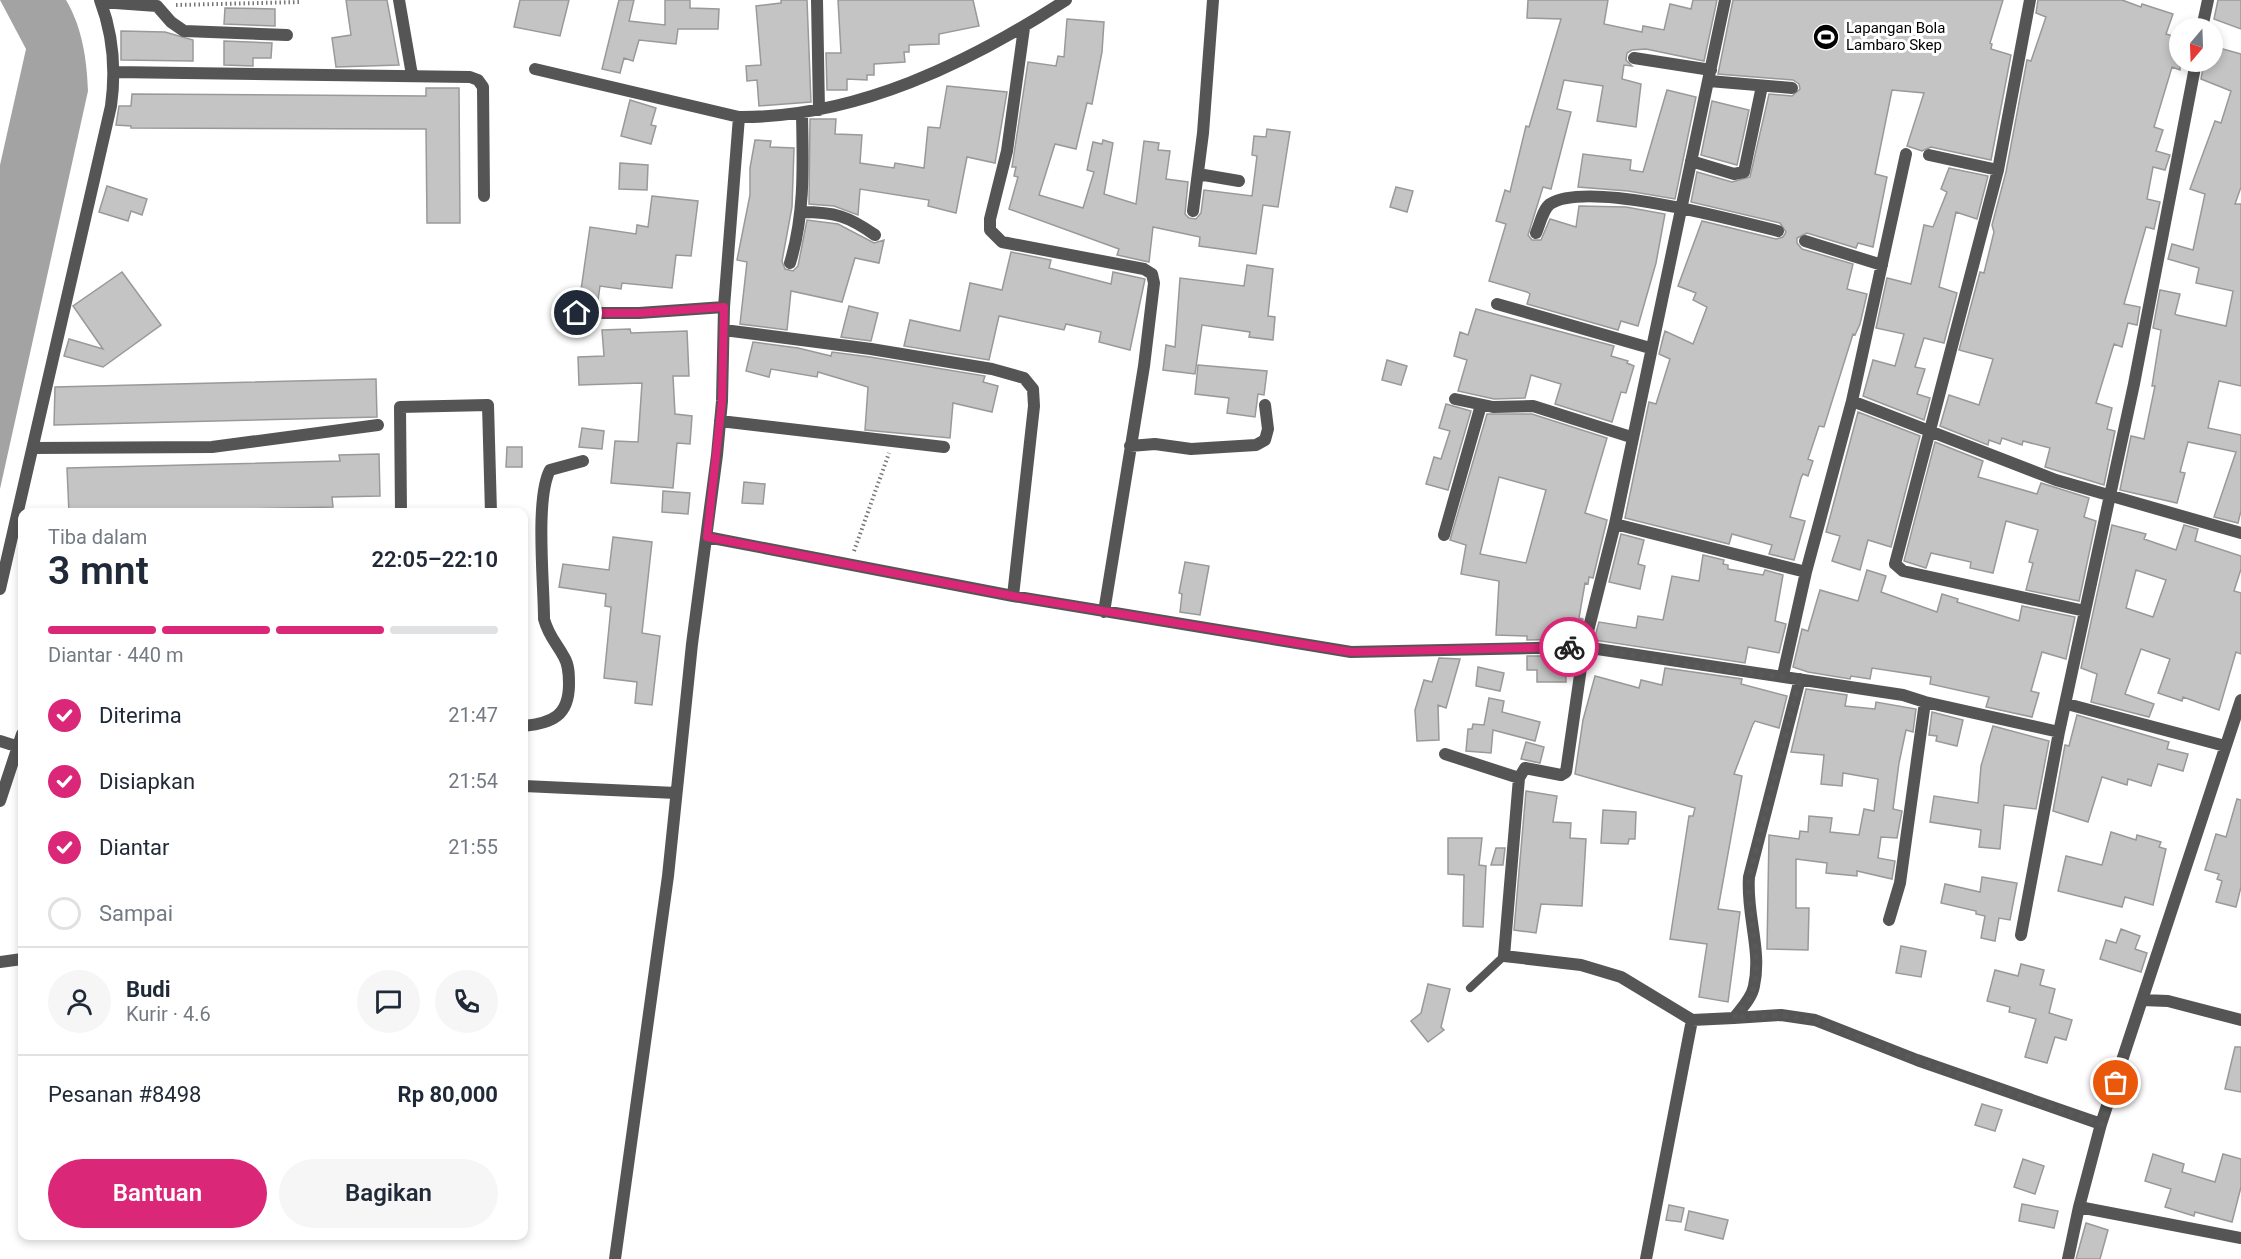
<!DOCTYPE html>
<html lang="id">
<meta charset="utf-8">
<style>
:root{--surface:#fff;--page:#f6f6f7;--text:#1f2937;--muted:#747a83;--line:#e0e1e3;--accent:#db2777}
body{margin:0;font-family:Roboto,sans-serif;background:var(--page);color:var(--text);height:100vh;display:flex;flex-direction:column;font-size:22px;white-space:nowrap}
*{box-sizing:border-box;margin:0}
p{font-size:20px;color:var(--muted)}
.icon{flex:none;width:33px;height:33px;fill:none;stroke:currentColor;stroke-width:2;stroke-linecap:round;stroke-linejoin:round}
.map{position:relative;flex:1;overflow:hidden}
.details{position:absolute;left:18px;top:508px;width:510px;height:732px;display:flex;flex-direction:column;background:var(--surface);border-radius:12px;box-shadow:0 3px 9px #0003}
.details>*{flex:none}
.needle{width:39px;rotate:199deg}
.controls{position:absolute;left:2169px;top:18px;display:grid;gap:12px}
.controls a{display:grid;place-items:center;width:54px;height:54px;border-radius:50%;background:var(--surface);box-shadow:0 3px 9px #0003;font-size:30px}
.pin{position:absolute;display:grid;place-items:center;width:51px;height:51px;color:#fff;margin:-26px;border:3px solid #fff;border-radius:50%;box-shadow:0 2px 6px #0007}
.courier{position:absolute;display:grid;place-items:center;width:60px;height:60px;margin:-30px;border:4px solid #db2777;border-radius:50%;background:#fff;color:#222;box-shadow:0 2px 8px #0007}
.headline em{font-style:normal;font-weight:600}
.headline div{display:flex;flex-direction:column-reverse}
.headline{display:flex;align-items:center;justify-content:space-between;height:102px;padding:0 30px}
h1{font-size:39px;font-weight:600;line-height:45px}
.bar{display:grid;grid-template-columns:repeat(4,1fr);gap:9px 6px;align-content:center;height:72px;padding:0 30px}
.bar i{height:8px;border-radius:4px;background:var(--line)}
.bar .current{background:var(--accent)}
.bar p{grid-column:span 4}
.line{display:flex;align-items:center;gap:15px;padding:0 30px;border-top:2px solid var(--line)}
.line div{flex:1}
.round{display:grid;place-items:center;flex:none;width:63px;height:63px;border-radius:32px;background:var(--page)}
ol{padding:0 30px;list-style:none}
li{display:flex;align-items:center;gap:18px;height:66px}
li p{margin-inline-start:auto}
li .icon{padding:6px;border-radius:50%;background:var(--accent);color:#fff;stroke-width:4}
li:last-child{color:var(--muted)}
li i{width:33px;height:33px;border:3px solid var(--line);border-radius:50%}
.action{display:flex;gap:12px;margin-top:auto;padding:12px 30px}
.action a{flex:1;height:69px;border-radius:36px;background:var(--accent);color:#fff;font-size:24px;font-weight:600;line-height:69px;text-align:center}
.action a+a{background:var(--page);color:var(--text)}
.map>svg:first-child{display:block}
</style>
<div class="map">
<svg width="2241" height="1259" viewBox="0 0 2241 1259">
<rect width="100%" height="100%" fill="#fff"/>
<path fill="#a3a3a3" d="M0,0H66C82,27 87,59 88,91L0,489V165L26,49Z"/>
<path fill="#c4c4c4" stroke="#999" stroke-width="1.5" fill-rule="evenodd" d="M346,0H387L399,65L336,67L332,38L351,35Z
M520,0H569L560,36L514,27Z
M619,0H634L629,21L665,25V0H690V8L719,9L718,29H678L676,44L639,40L633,61L624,58L620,73L602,69Z
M781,0H807L811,102L759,106L757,80L747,81L746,66L761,65L756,6L781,3Z
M838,0H973L979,26L939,34V44L909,45V52H904L905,62L874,64V75H867V80L847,79V90H827L826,53H841Z
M1528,0H1608L1604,24L1642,32L1643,26L1664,30L1670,4L1691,9L1693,0H1717L1704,61L1646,49L1632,50L1627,53L1626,60L1632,66L1624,65L1622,79L1641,84L1636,127L1597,121L1603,86L1564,80L1557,109L1571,112L1551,189L1543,187L1528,235L1532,240H1541L1550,219L1576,227L1579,206L1626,207L1665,214L1656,263L1638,326L1621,321L1618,330L1527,304L1530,294L1527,292L1489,281L1506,224L1496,221L1505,190L1510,192L1526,126L1529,127L1561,19L1527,18Z
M1733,0H2003L1990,43L1992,44L1991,49L2011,55L1991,160L1931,147L1922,151L1907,146L1924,93L1892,90L1875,174L1887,177L1873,247L1858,243L1856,248L1807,233L1797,238V243L1802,249L1853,264L1847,289L1867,294L1860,324L1855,335L1853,334L1824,427L1819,426L1808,459L1813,461L1808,476L1803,474L1801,478L1790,517L1805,521L1794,560L1769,554L1772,545L1732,534L1729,544L1625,518L1649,402L1656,404L1670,359L1659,354L1663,338L1665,331L1693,344L1707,307L1693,300L1696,293L1678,286L1702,221L1776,239L1783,237L1786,232L1780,223L1691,202L1697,172L1732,182L1750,177L1769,94L1792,96L1800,89L1799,84L1793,80L1718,74Z
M2038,0H2122L2141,7L2142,4L2173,14L2166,34L2180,38V70L2172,67L2154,127L2163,130L2156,151L2170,155L2165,170L2153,167L2147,199L2160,202L2154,229L2146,227L2124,304L2140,307L2137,325L2128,323L2122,347L2114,344L2096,403L2112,408L2107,429L2115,431L2104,485L2045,467L2050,448L2023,441L2022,445L2002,438L2000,444L1989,440L1988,445L1940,426L1949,395L1979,405L1993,359L1959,350L1980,272L1984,273L1994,232L1992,225L2006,172L2027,60L2031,61L2046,17L2036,13Z
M2218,0H2241V29L2214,19Z
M225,8L275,9V26L224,24Z
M1067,19L1104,22L1102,52L1092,104L1087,103L1076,149L1055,144L1039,195L1083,208L1094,172L1087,170L1093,142L1102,144L1103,140L1113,143L1104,194L1136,204L1144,141L1159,143L1158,150L1170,151L1166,179L1188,182L1185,214L1189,218L1196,219L1201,213L1204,190L1252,196L1257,156L1252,155L1254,136L1266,137L1267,129L1290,132L1278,207L1263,205L1256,254L1199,246L1200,237L1153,227L1149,262L1117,255L1119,249L1009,209L1018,177L1014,176L1016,167H1012L1028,62L1056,66L1058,56L1064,57Z
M121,31L165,32L193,40V61L121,60Z
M224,41L272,43L271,58H253V66L224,65Z
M2212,46L2241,54V187L2235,204H2241V386L2219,381L2208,428L2241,435V511L2238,523L2214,517L2236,452L2188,442L2180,472L2185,473L2177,503L2120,490L2131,436L2144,439L2155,386H2152L2161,330L2153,328L2160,290L2180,294L2175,314L2177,315L2226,326L2233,291L2196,283L2199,268L2168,259L2172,244L2193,250L2205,194L2190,189L2215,121L2221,123L2231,91L2201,79L2204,62H2212Z
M947,86L1007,92L995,163L967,157L956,213L928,206L929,200L860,189L858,215L834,206L809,204L810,119H836L835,134L862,135L860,163L894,168L895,163L924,168L928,127L940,128Z
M426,88H459L460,223H427L426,129L131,128V126L116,125L119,106H131L132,94L426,96Z
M1667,90L1696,97L1675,199L1628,191L1578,187L1583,154L1631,160L1630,170L1643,172Z
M630,100L656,108L651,125L656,126L651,144L621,136Z
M1712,101L1749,110L1737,165L1701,155Z
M755,140L771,141L770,147L794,148L792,207L782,261L785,269L793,271L798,266L807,220L838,224L874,243L884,240L879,263L855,258L842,302L791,291L787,330L740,324L747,262L737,260L750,195V168Z
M620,163L648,165L647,190L619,189Z
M1949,168L1988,176L1977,219L1956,212L1939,287L1957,293L1944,343L1924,338L1915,367L1925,369L1917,394L1930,398L1924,420L1863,396L1873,360L1895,366L1904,334L1876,328L1887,278L1911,284L1924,225L1933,227L1947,192L1941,189Z
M107,186L147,199L142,215L131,211L128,221L99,212Z
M1396,187L1413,191L1407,212L1390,207Z
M652,196L698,201L691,256L676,255L672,288L622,283L621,289L600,286L598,300L580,297L590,227L636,234L637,225L648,227Z
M1011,252L1051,260L1049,268L1111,284L1113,272L1145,279L1130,350L1099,342L1101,332L1066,324L1064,330L999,316L989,360L904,346L910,320L960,331L970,283L1002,290Z
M1247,265L1273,269L1268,316L1275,317L1273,340L1249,337L1250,332L1202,325L1195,374L1163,370L1166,345L1175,347L1180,278L1244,286Z
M122,272L161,325L103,367L64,356L69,339L103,349L73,306Z
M849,306L878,313L871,341L841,337Z
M1476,309L1614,346L1611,356L1628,361L1627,363L1634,366L1626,393L1621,392L1612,422L1555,404L1561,384L1531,375L1525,398L1494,399L1458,391L1467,360L1454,356L1460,332L1468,335Z
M630,329L631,333L687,331L689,376H673L675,414L692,416L690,444L677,443L673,488L611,483L615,441L638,442L642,383L579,385L578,357L604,356L602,330Z
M753,342L798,348L831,356L832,352L870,357L985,376L983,382L998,386L992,412L953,403L950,438L865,430L868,387L818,372L817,377L771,369L769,377L746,371Z
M1387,360L1407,366L1401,385L1382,380Z
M1198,365L1267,371L1264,395L1258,394L1255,417L1227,413L1229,398L1195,394Z
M376,379L377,417L54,425L55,387Z
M1446,404L1471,411L1448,490L1426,484L1434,457L1441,459L1450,431L1439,428Z
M1858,412L1920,436L1891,547L1868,540L1860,570L1832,561L1840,536L1826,532Z
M1487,414H1532L1607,438L1585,513L1607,520L1593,578L1589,577L1588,584L1585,583L1579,618L1583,619L1578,639L1527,640V636L1496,635L1499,581L1461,574L1466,545L1450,540ZM1499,477L1546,490L1526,563L1480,554Z
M582,428L604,431L602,449L579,447Z
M1935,442L1983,461L1978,477L2037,494L2041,483L2089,498L2084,517L2096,521L2079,601L2026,590L2033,563L2029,562L2038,530L2006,521L1993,573L1970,568L1971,562L1931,553L1926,568L1904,561Z
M507,447H522V467H506Z
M379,454L380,496L332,497L333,507L69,513L67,468L340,461L339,455Z
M744,482L765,484L763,504L742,503Z
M663,491L690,493L688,514L662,512Z
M2112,525L2146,534L2144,539L2176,550L2184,525L2198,529L2195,541L2241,556V569L2234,591L2241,593V654L2236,652L2219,710L2183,697L2182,701L2158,693L2170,659L2141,649L2125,694L2154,704L2149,717L2091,702L2097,674L2081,668ZM2136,570L2166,580L2153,617L2126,608Z
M1621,534L1644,540L1638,564L1645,566L1640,589L1609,582Z
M613,537L652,542L642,633L660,636L652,705L635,703L637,682L604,678L611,607L605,606L606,594L559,587L563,564L609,570Z
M1703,555L1724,560L1723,564L1728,565V569L1763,575L1765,570L1783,575L1775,621L1786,624L1779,653L1748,647L1745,663L1594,640L1599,622L1636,628L1638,616L1663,620L1672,576L1699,581Z
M1185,562L1209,566L1200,615L1180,612L1182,594L1179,593Z
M1867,570L1886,576L1881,592L1937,612L1942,594L1958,599L1957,602L2019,621L2022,606L2075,617L2066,659L2042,652L2031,691L2039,693L2032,717L1986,707L1989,697L1930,684L1931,677L1872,668L1870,679L1851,676L1850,679L1808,672L1793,667L1802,629L1808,631L1820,590L1858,601Z
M1527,656H1565L1566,682H1537V670H1527Z
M1439,658L1460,659L1446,708L1438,705L1439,740L1417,741L1415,710L1424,680L1432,682Z
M1478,667L1504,673L1500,691L1476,686Z
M1665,668L1742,679L1741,684L1787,696L1779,728L1755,721L1753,724L1734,774L1742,776L1718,909L1740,912L1728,1002L1699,997L1707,944L1670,939L1689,816H1693L1695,808L1575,774L1583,720L1595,676L1639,688L1641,680L1662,685Z
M1806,689L1847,695L1845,706L1875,709L1876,702L1916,709L1913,732L1906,730L1899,763L1893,809L1902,811L1897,838L1881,837L1878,858L1895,861L1892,879L1857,871V876L1826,873L1827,863L1796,859V908H1809L1808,950L1767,949L1769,835L1799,839L1800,831L1808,832L1809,816L1832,818L1830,832L1859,835L1864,809L1874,811L1878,779L1843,773L1842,786L1821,784L1824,755L1791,752Z
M1489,698L1504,701L1502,712L1540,722L1535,741L1493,730L1491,753L1466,751L1468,729H1472L1473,724L1484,725Z
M1932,712L1963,720L1957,746L1936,741L1937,736L1929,735Z
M2077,715L2169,742L2167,749L2188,754L2183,771L2158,764L2151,786L2128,779L2127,785L2102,777L2088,822L2053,811L2065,745L2069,746Z
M1993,726L2049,741L2036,809L2004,805L2000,849L1979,847L1981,830L1930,822L1934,796L1978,803L1981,766Z
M1526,742L1544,747L1540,763L1521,759Z
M1526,791L1557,796L1553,822L1571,823L1570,838L1586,839L1582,906L1541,904L1536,933L1514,930Z
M2237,799L2241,800V887L2236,907L2216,902L2222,881L2217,879L2219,874L2205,870L2216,834L2226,837Z
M1603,810L1636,812L1635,839H1629L1628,844L1601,843Z
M2111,832L2136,840L2137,835L2161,842L2159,847L2166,849L2153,905L2125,897L2122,907L2058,891L2066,856L2102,865Z
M1448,838H1482L1479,865L1486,866L1483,927L1463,926L1464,875L1448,874Z
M1496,848H1505L1503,865H1491Z
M1982,877L2017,883L2010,920L1999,918L1995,941L1981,938L1985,916L1976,914V911L1941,903L1945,884L1980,892Z
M2121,929L2140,936L2135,949L2147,953L2141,972L2100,959L2106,940L2116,943Z
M1901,946L1926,951L1921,977L1896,973Z
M2021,964L2044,970L2040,985L2055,989L2049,1013L2072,1020L2066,1040L2055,1037L2047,1063L2025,1057L2036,1019L2009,1012L2010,1007L1987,1001L1995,970L2018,976Z
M1428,984L1450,989L1441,1027L1444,1030L1428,1042L1411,1021L1421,1013Z
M2235,1047H2241V1092L2225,1089Z
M1982,1104L2002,1110L1995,1131L1975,1125Z
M2153,1154L2184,1164L2182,1172L2215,1182L2223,1154L2241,1159V1187L2232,1222L2195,1212L2194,1216L2165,1207L2171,1189L2145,1181Z
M2023,1159L2044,1166L2035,1194L2014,1187Z
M2022,1204L2058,1211L2054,1228L2019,1221Z
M1669,1205L1684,1208L1681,1222L1666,1220Z
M1689,1211L1728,1220L1723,1239L1685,1230Z
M2086,1223L2108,1230L2100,1259H2076Z"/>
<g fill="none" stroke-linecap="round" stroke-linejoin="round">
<path stroke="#777" stroke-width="4" stroke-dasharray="1.5 3" stroke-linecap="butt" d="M176,5L301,2
M854,551L889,453"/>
<path stroke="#555" stroke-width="8" d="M1470,988L1504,956"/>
<path stroke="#555" stroke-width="12" d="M399,0L412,75
M817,0L819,110
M1725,0L1615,524L1584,647L1566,772L1561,775L1525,768L1519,778L1504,956L1581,965L1621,977L1692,1020L1734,1018C1741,1009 1752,998 1754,986C1762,950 1746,914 1749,877L1800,679
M2030,0L1998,170L1895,564L1903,571L2085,611
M101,2L157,6L171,22L184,31L287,35
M1024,28L1007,151L990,219V230L1002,242L1144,269L1152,274L1154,283L1144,366L1104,612
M2202,28L2208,0
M1634,58L1711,70
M535,69L739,117
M114,72L470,77L478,80L483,87L484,196
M1709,81L1792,88
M1929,155L1998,170
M1691,161L1734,174L1744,172L1762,86
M1198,174L1239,181
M1193,211L1203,133L1213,0
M801,212C835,212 848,216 875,235
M1536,233C1540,224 1543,209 1550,204C1588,180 1734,220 1778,231
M1805,241L1882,265
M790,263C805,214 803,165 802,114
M1497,304L1650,348
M577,313H639L724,307
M724,330L871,349L992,369L1024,378L1033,389L1034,406L1013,596
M1455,399L1493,407L1533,406L1631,437
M1852,401L2056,480L2241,533
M720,421L944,447
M1130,446L1155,444L1191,449L1256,445L1265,440L1268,429L1265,405
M33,448L212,447L378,425
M401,513L400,407L488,405L491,513
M1615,524L1806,572
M1444,535L1481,405
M707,537L1013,596L1351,652L1584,647L1903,695L1925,702L2059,732
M0,589L111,106C116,70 113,34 100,0
M1783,675L1806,572L1852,401L1906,154
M2241,700L2101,1124L2079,1207L2241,1238
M2067,704L2225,746
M524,726C552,723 569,716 569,684C569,675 569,665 564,657C556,642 549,637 544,619C544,584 535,498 550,470L583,461
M0,741L22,748
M1445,754L1519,778
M524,786L676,793
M0,801L22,734
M1889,920L1900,883L1925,702
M2021,935L2059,732L2134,384L2196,62
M0,962L22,959
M2142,1000L2168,1001L2241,1020
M1734,1018L1781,1015L1815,1020L1917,1060L2101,1124
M615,1259L668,876L692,644L717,455L722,401L724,307L739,117C856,118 969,63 1066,0
M1646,1259L1692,1020
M2068,1259L2079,1207"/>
</g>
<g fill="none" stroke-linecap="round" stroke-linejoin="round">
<path stroke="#595959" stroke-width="6" stroke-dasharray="0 10.8" d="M1569,647H1584L1696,666L1800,679L1749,877C1746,913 1762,950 1754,986C1752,998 1741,1009 1734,1018L1780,1015L1815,1020L1917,1060L2102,1124L2116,1083"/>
<path stroke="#db2777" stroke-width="8" d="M577,313H639L724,307L722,401L707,537L1013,596L1351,652L1569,647"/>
</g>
<defs>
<g id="stadium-disc" transform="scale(1.35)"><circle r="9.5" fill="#000" stroke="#fff"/><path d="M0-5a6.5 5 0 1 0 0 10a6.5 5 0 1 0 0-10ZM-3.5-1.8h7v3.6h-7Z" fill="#fff"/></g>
</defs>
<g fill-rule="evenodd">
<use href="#stadium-disc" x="1826" y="37"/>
</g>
<g text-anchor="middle" stroke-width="6" stroke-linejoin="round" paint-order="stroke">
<g font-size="15" fill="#000" stroke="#fff" text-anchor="start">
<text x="1846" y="33">Lapangan Bola<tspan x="1846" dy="17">Lambaro Skep</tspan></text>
</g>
</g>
</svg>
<div class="controls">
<a><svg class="needle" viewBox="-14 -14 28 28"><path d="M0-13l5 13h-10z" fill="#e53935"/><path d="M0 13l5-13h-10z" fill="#747a83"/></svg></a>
</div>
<div class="pin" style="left:2116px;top:1083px;background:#ea580c"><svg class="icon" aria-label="bag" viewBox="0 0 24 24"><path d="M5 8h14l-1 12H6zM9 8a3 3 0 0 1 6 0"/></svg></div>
<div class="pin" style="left:577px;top:313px;background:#1f2937"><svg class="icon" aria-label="home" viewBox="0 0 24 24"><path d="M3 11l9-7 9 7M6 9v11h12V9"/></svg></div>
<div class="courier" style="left:1569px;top:647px"><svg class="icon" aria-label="bike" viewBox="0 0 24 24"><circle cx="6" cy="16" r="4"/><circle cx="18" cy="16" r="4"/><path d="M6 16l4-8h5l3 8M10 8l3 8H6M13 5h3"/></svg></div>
<section class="details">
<div class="headline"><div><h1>3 mnt</h1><p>Tiba dalam</p></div><em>22:05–22:10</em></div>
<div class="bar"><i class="current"></i><i class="current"></i><i class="current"></i><i></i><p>Diantar · 440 m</p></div>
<ol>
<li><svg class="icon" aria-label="check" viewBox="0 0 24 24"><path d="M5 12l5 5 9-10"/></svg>Diterima<p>21:47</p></li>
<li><svg class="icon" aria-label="check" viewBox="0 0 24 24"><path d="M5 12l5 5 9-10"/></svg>Disiapkan<p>21:54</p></li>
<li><svg class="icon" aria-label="check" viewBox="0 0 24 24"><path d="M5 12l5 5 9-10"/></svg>Diantar<p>21:55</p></li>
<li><i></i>Sampai</li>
</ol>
<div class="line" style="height:108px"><a class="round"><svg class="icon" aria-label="person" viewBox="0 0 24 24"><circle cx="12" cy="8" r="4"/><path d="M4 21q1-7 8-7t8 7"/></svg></a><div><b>Budi</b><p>Kurir · 4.6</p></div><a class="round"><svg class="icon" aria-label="chat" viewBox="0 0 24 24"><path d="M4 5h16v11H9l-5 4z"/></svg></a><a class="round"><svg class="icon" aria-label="phone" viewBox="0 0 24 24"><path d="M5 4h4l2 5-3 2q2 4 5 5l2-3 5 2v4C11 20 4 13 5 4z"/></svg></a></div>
<div class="line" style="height:78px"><div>Pesanan #8498</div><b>Rp 80,000</b></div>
<div class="action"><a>Bantuan</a><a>Bagikan</a></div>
</section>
</div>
